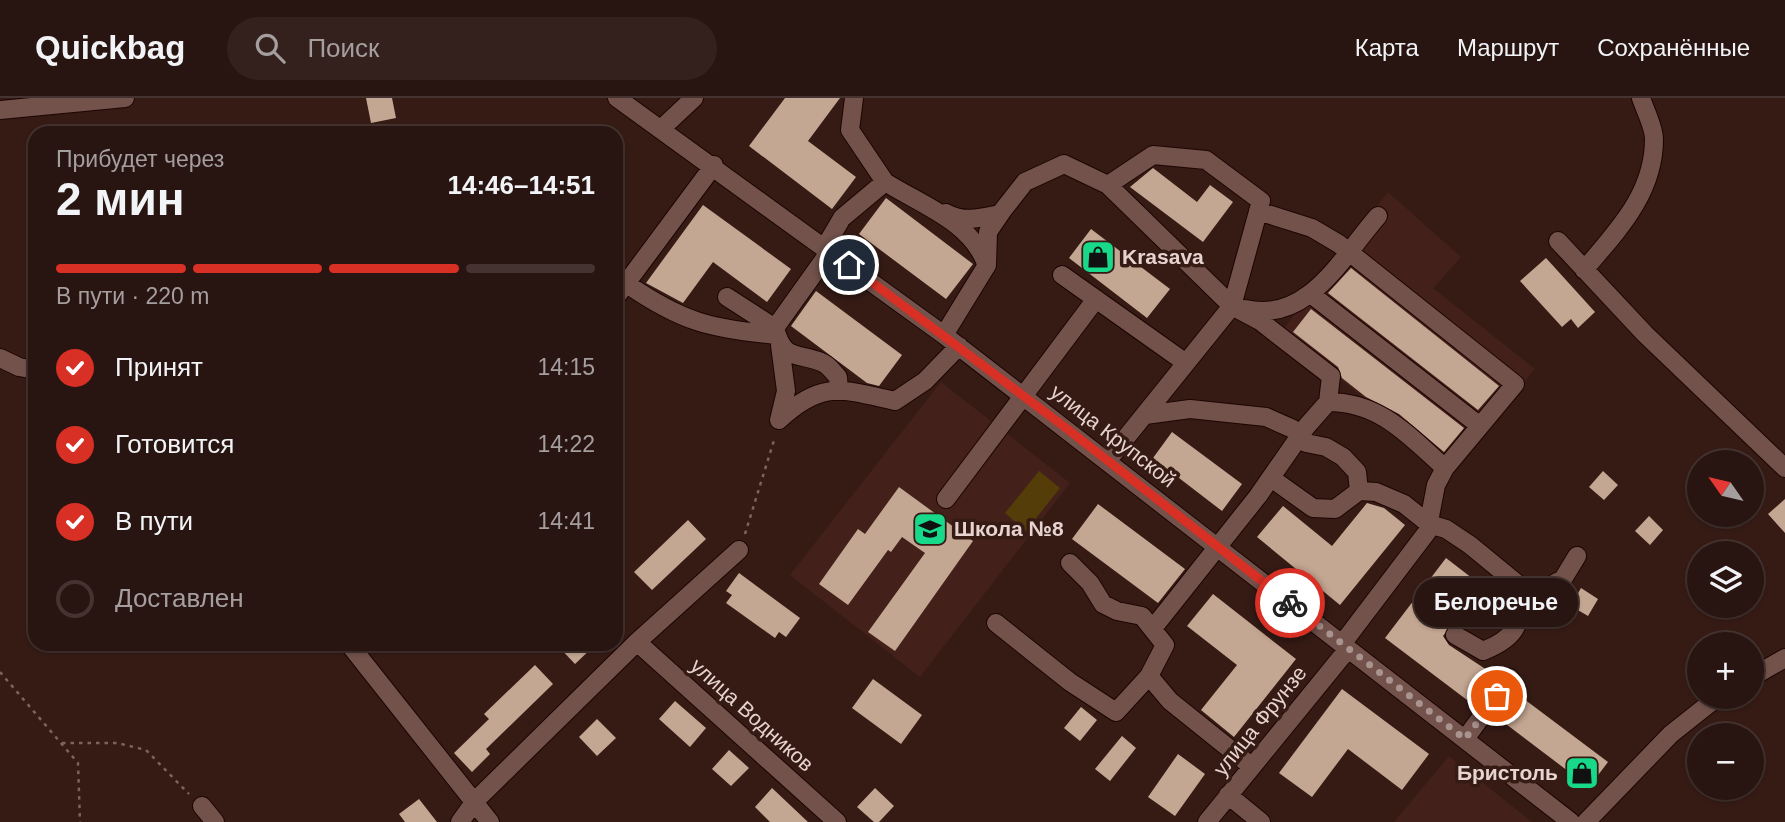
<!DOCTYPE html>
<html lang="ru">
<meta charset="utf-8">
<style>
:root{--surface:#281410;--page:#34211e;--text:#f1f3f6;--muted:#a59e9f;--line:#443330;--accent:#d93025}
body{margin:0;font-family:Arial,sans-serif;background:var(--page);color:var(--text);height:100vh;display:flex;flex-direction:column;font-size:26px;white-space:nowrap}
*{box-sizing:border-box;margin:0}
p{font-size:23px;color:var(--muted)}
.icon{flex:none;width:38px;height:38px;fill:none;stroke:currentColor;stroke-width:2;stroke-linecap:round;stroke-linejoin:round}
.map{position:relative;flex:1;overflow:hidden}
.panel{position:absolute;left:28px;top:28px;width:595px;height:525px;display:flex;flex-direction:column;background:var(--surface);border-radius:21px;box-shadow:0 2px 5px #0004,0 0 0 2px var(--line)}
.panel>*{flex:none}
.needle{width:46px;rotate:304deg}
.buttons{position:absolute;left:1687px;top:352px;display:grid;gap:14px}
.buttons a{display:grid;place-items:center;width:77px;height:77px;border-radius:50%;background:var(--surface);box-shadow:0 2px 5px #0004,0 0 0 2px var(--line);font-size:35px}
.pin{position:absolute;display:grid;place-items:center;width:60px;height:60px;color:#fff;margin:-30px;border:4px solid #fff;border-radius:50%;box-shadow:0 2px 7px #0007}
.courier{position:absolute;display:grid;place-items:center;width:70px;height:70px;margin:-35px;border:5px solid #d93025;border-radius:50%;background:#fff;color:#222;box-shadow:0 2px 9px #0007}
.bubble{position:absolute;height:49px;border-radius:24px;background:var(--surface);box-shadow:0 2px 5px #0004,0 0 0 2px var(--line);font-size:23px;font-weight:600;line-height:49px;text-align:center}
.head em{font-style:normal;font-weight:600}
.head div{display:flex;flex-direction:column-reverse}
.head{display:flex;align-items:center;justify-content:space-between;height:119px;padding:0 28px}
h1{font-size:46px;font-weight:600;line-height:52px}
.bar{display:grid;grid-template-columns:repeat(4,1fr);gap:10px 7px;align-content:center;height:84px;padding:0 28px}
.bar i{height:9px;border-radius:5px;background:var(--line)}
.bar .selected{background:var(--accent)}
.bar p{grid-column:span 4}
ol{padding:0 28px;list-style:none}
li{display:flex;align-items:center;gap:21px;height:77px}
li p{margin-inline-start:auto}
li .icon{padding:7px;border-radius:50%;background:var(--accent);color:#fff;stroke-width:4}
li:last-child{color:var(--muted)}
li i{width:38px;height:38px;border:4px solid var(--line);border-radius:50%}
header{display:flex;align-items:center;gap:42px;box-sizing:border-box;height:98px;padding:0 35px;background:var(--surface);border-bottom:2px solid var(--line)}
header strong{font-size:33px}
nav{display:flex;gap:38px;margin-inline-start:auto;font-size:24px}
.search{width:490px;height:63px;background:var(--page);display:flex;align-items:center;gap:18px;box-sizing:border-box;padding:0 24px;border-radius:38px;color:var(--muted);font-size:26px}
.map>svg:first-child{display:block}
</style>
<header>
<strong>Quickbag</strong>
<div class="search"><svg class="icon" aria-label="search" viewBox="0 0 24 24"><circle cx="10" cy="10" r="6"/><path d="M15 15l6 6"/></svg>Поиск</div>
<nav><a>Карта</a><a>Маршрут</a><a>Сохранённые</a></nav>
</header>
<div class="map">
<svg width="1785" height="724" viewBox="0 0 1785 724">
<rect width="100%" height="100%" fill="#361b15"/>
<path fill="#43211a" d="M1388,94L1461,159L1433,190L1535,271L1451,369L1281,234Z
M941,284L1070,385L920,579L790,477Z
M1449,658L1532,724H1394Z"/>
<path fill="#543d08" d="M1039,373L1060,390L1026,433L1005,415Z"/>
<path fill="#c4a792" d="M366,0H392L396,20L371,25Z
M785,0H840L808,43L856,79L832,111L749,48Z
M1153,70L1197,104L1210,87L1233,104L1203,144L1130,89Z
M886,100L973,166L946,201L859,136Z
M703,107L791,171L767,204L713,164L683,205L646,185Z
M1091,131L1170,191L1147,220L1069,160Z
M1546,160L1595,214L1578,230L1571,221L1562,229L1520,183Z
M1351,170L1499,288L1478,312L1328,195Z
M816,193L902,257L879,288L867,285L791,228Z
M1311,211L1464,330L1444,354L1399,316L1366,299L1342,280L1338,269L1293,234Z
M1172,334L1242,386L1222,413L1153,360Z
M1603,373L1618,387L1604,402L1589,389Z
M899,389L973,443L895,553L868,534L925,455L902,439L891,454L888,452L848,507L819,486L858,431L865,436Z
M1785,401V435L1768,416Z
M1367,405L1384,410L1405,427L1340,507L1257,439L1283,408L1332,448Z
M1098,406L1185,471L1158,505L1072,441Z
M1649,418L1663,432L1650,447L1635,433Z
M688,422L706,441L652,492L634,474Z
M1446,460L1481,487L1443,538L1449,547L1493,576L1471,605L1385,540Z
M739,475L800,520L786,539L779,534L775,540L726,505L732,497L726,493Z
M1581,490L1598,501L1588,518L1571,508Z
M1213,496L1296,561L1234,639L1201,612L1237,567L1187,528Z
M556,546H596L575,566Z
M535,567L553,586L486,651L490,656L472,674L454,655L489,621L484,616Z
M873,581L922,617L901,646L852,610Z
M1342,591L1429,656L1402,692L1348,651L1312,699L1279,675Z
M1520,598L1608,664L1589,689L1502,623Z
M675,603L706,630L690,649L659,621Z
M1081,609L1097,622L1080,643L1064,630Z
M597,621L616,640L597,658L579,639Z
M1122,638L1136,650L1110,683L1095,671Z
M729,652L749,670L731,688L712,671Z
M1178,656L1205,676L1175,718L1148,699Z
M772,690L808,724H770L755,709Z
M875,690L894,708L879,724H874L857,709Z
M419,701L437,724H405L399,716Z"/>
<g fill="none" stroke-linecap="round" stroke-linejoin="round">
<g stroke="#1c0502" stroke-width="20">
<path id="minor" d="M617,0L944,237L1571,724
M854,0L850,32L885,84
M0,12L125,0
M662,30L694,0
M1258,113L1312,130L1339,146L1515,286L1445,370
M946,115C964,125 981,120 1000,116
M1558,143L1645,236L1785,370
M825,149L842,120L885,84C920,106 969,123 985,163
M1584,172C1617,133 1654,96 1654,41C1654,29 1645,12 1641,0
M1062,177L1186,265
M627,186C682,224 711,231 777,237
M1312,197L1480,328
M616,199L714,67
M727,199L775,230L830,153
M1245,211C1308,226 1342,159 1378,118
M775,230C784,263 795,254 821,264C828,266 833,274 838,279L839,293
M944,237L987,167L988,134L1003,112L1025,84L1064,66L1108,87
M0,260L19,269L35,272
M1328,304C1380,304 1408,337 1445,370L1436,387L1427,434L1342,546
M1145,317L1190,311L1266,319L1293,331L1306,345L1326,349L1343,359L1357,374L1359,393
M779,322C822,282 842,291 895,303L925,283L959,248
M779,322L786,293L780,247
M1108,362L1232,208L1261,103L1206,62L1153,57L1108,87L1232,208L1260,223L1331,278L1328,304L1306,329L1258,398L1154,529
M1271,380L1313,410L1335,411L1359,393L1376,394L1404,406L1429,426L1446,431L1470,447L1526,493H1541L1563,481L1577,458
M946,401L1096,201
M1070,465L1090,485L1103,506L1117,513L1142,518L1165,547L1149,578
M996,525L1070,584L1116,614L1149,578L1170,603L1251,668
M1455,537L1483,553C1517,540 1519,527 1526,493
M637,544L837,724
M349,546L490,724
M1752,579L1785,560
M1465,641L1510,580
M1228,697L1261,724
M202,708L215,724
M460,724L475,703L637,544L739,452
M1207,724L1348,551
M1586,724L1671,636L1719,598"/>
</g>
<path stroke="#7b635e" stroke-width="2.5" stroke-dasharray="3.5 5" stroke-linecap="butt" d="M745,436L775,339
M0,574L78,665L80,724
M62,645H117L146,652L189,696"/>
<use href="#minor" stroke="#72524b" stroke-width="18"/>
</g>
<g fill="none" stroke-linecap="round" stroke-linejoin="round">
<path stroke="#a9938e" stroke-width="7" stroke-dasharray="0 12.6" d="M1290,505L1465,641L1497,598"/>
<path stroke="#d93025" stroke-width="9" d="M849,167L1066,330L1290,505"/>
</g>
<defs>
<g id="shop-square" transform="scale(1.75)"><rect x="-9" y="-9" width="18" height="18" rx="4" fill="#18d989" stroke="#361b15"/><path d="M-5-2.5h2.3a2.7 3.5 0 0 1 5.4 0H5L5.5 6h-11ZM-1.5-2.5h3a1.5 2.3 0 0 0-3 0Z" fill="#111"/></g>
<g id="school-square" transform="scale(1.75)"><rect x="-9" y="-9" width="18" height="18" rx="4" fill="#18d989" stroke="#361b15"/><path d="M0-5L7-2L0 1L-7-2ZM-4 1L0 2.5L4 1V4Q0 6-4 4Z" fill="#111"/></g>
</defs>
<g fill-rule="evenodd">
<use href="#shop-square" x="1098" y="159"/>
<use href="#school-square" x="930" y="431"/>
<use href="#shop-square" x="1582" y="675"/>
</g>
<g text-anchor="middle" stroke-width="7" stroke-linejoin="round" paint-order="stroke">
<g font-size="21" font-weight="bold" fill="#e7d3cf" stroke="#361b15" text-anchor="start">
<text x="1122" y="166">Krasava</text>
<text x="954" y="438">Школа №8</text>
<text x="1558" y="682" text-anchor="end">Бристоль</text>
</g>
<g font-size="21" fill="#e7d3cf" stroke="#361b15">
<text transform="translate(1113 338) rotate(38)" y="7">улица Крупской</text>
<text transform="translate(752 617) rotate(42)" y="7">улица Водников</text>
<text transform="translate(1260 623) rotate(-51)" y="7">улица Фрунзе</text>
</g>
</g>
</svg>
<div class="buttons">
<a><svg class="needle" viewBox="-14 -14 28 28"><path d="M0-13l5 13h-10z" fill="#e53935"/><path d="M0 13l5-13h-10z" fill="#a59e9f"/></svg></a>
<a><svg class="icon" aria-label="layers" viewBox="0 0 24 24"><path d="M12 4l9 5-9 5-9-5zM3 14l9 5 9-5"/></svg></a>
<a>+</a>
<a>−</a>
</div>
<div class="pin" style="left:1497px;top:598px;background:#ea580c"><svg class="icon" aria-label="bag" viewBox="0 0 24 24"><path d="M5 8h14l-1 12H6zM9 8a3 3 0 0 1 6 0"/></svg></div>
<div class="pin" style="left:849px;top:167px;background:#1f2937"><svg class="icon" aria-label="home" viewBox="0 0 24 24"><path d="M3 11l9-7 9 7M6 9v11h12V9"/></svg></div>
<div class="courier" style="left:1290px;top:505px"><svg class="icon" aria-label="bike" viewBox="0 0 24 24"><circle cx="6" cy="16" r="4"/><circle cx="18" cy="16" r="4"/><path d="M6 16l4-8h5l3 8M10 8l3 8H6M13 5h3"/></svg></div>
<div class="bubble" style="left:1414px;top:480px;width:164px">Белоречье</div>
<section class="panel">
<div class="head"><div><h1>2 мин</h1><p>Прибудет через</p></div><em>14:46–14:51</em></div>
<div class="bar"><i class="selected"></i><i class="selected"></i><i class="selected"></i><i></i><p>В пути · 220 m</p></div>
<ol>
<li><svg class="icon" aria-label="check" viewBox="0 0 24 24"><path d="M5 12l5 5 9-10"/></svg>Принят<p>14:15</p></li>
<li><svg class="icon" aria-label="check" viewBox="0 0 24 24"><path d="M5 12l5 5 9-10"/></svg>Готовится<p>14:22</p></li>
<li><svg class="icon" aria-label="check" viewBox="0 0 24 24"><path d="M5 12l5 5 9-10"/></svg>В пути<p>14:41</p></li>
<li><i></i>Доставлен</li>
</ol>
</section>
</div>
